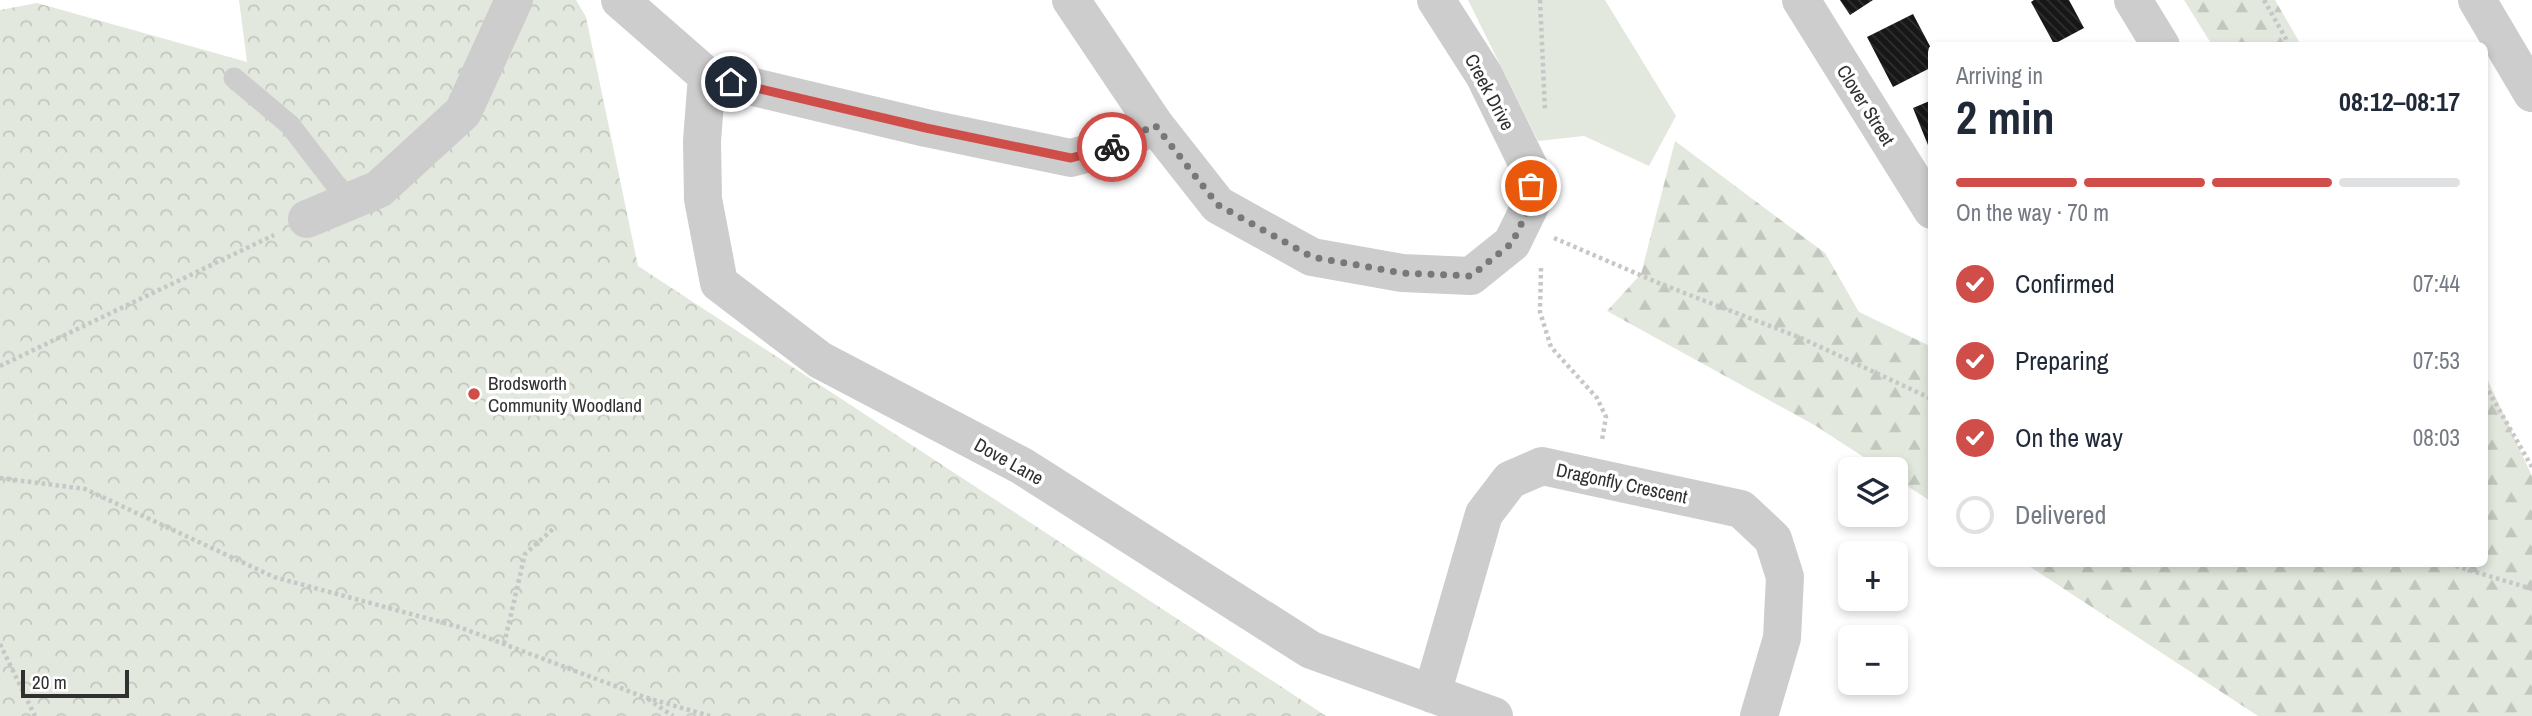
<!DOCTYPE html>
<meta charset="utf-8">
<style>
:root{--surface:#fff;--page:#f6f6f7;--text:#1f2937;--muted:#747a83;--line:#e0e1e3;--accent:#d04e49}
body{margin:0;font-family:"Archivo Narrow",sans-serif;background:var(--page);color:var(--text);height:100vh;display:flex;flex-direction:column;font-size:26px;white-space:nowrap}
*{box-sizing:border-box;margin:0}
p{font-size:23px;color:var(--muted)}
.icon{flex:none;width:38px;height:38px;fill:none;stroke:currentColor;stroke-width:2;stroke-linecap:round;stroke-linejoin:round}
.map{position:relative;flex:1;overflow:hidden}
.panel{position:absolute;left:1928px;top:42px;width:560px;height:525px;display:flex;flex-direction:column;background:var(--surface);border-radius:10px;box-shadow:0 4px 10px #0003}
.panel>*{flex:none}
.buttons{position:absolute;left:1838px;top:457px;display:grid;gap:14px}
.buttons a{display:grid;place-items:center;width:70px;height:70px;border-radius:10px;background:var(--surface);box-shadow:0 4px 10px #0003;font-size:35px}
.scale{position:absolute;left:21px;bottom:18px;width:108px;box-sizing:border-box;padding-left:7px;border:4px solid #303030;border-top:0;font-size:19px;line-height:24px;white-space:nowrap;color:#303030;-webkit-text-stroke:5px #fff;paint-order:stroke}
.pin{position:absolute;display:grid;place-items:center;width:60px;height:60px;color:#fff;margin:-30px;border:4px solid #fff;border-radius:50%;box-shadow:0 2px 7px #0007}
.courier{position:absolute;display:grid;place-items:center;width:70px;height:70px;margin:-35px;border:5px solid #d04e49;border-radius:50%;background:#fff;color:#222;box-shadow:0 2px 9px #0007}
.headline em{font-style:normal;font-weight:700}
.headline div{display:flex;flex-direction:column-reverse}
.headline{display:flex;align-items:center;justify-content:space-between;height:119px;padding:0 28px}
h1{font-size:46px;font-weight:700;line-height:52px}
.bar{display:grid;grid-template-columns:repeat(4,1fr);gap:10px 7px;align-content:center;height:84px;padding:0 28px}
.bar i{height:9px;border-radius:5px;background:var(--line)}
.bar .current{background:var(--accent)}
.bar p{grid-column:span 4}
ol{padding:0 28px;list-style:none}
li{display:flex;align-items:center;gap:21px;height:77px}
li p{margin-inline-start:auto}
li .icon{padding:7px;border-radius:50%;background:var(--accent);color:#fff;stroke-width:4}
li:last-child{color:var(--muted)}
li i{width:38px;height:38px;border:4px solid var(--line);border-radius:50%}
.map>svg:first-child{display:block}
</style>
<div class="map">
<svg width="2532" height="716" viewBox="0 0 2532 716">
<defs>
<pattern id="forest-firs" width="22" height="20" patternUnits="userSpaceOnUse" patternTransform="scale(1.75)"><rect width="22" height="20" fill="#e2e8dd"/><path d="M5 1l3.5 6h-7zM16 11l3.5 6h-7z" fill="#c2c7be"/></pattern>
<pattern id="park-crowns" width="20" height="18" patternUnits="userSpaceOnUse" patternTransform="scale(1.75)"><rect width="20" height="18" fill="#e2e8dd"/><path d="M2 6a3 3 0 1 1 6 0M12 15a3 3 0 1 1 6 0" fill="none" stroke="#c2c7be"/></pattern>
<pattern id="building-back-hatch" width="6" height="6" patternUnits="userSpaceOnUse" patternTransform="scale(1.75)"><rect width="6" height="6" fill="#171717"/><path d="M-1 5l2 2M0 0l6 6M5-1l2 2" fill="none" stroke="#303030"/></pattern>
</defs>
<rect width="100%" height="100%" fill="#fff"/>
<path fill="#e2e8dd" d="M1468,0H1605L1676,116L1649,166L1584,136L1538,141Z"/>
<path fill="url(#forest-firs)" d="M2184,0H2275L2301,45H2212Z
M1675,141L1825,253L1859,312L1932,347V502L1895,478V469H1882L1816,426L1607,311L1641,274Z
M2485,374L2532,476V716H2258L2026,564H2485Z"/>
<path fill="url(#park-crowns)" d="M239,0H576L586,17L638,266L1326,716H0V10L37,3L247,62Z"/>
<path fill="url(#building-back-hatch)" d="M1840,0H1873L1850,15Z
M2034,0H2069L2084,28L2054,44L2031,2Z
M1913,14L1932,50V67L1893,87L1867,37Z
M1932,100V155L1913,108Z"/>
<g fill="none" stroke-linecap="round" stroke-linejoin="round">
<path stroke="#c7c7c7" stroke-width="4.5" stroke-dasharray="3.5 3.5" stroke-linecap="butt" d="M1540,0L1545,111
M2264,0L2290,46
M1554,238L1661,284L1801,338L1932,399
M1541,268L1540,312L1551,347L1597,398L1606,417L1602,440
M0,366L274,235
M2485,385L2532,467
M0,478L85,489L274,577L459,627L644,697L710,716
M2449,564L2532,589
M0,644L35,716
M504,644L525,554L553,529
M648,699L673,716"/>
<path stroke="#cdcdcd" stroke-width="21" d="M234,78L290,125L349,202"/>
<path stroke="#cdcdcd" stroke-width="38" d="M620,0L707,76L926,128L1071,158L1117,145L1155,125
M1071,0L1155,125L1218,205L1312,257L1402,273L1471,276L1512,243L1532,202L1530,169L1484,75L1436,0
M1801,0L1932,210
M2133,0L2161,46
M2477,0L2532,93
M707,76L702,141L703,199L719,283L820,360L1022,466L1311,650L1494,716
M307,219L379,189L463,112L514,0
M1432,694L1484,514L1510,480L1542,466L1741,509L1773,539L1785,577L1782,638L1759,716"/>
</g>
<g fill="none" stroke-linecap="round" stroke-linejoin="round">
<path stroke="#787878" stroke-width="7" stroke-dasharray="0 12.6" d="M1112,147L1155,125L1218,205L1312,257L1402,273L1471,276L1512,243L1532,202L1531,186"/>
<path stroke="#d04e49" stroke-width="9" d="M731,82L926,128L1071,158L1112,147"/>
</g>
<circle fill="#d04e49" stroke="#fff" stroke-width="2.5" cx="474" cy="394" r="7"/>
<g text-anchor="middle" stroke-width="7" stroke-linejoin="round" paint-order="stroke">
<g font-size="19" fill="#303030" stroke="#fff">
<text transform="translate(1490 92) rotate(62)" y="7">Creek Drive</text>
<text transform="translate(1866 105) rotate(58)" y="7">Clover Street</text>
<text transform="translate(1009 461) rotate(29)" y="7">Dove Lane</text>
<text transform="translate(1622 483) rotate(12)" y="7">Dragonfly Crescent</text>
</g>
<g font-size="19" fill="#303030" stroke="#fff" text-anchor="start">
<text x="488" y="390">Brodsworth<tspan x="488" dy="22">Community Woodland</tspan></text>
</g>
</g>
</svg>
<div class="buttons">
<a><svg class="icon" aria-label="layers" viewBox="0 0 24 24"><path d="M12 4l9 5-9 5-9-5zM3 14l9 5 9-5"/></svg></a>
<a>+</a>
<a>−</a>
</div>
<div class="scale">20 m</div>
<div class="pin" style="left:1531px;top:186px;background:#ea580c"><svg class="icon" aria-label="bag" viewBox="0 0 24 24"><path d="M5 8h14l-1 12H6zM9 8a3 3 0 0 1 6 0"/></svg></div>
<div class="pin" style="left:731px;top:82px;background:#1f2937"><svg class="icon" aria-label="home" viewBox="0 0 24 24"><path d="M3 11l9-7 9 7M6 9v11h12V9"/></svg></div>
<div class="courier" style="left:1112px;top:147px"><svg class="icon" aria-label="bike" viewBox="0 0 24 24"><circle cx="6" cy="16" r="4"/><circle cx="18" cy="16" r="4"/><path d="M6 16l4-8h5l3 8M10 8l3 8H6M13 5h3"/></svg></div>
<section class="panel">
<div class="headline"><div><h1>2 min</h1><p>Arriving in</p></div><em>08:12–08:17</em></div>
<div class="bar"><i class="current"></i><i class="current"></i><i class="current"></i><i></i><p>On the way · 70 m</p></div>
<ol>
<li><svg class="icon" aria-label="check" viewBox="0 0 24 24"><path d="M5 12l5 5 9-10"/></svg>Confirmed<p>07:44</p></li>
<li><svg class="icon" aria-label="check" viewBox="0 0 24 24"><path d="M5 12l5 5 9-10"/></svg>Preparing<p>07:53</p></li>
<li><svg class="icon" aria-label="check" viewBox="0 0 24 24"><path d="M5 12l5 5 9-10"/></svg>On the way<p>08:03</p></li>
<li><i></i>Delivered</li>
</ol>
</section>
</div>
